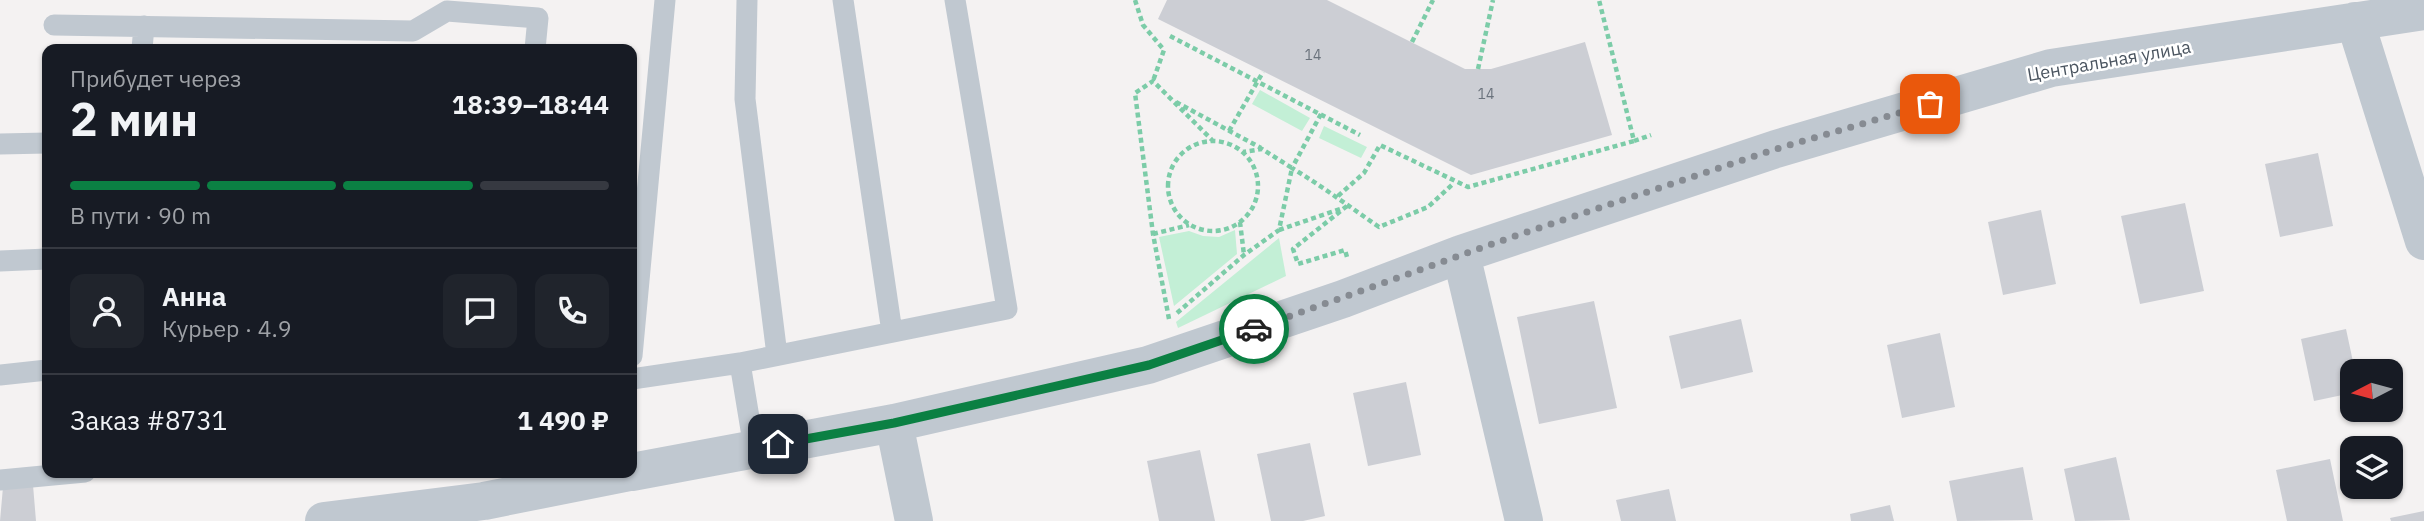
<!DOCTYPE html>
<html lang="ru">
<meta charset="utf-8">
<style>
:root{--surface:#171b24;--page:#20242c;--text:#f1f3f6;--muted:#9ea1a6;--line:#363941;--accent:#0b8043}
body{margin:0;font-family:"IBM Plex Sans",sans-serif;background:var(--page);color:var(--text);height:100vh;display:flex;flex-direction:column;font-size:26px;white-space:nowrap}
*{box-sizing:border-box;margin:0}
p{font-size:23px;color:var(--muted)}
.icon{flex:none;width:38px;height:38px;fill:none;stroke:currentColor;stroke-width:2;stroke-linecap:round;stroke-linejoin:round}
.map{position:relative;flex:1;overflow:hidden}
.drawer{position:absolute;left:42px;top:44px;width:595px;height:434px;display:flex;flex-direction:column;background:var(--surface);border-radius:14px;box-shadow:0 2px 5px #0004}
.drawer>*{flex:none}
.needle{width:46px;rotate:264deg}
.tools{position:absolute;left:2340px;top:359px;display:grid;gap:14px}
.tools a{display:grid;place-items:center;width:63px;height:63px;border-radius:14px;background:var(--surface);box-shadow:0 2px 5px #0004;font-size:35px}
.pin{position:absolute;display:grid;place-items:center;width:60px;height:60px;color:#fff;margin:-30px;border-radius:14px;box-shadow:0 4px 10px #0006}
.courier{position:absolute;display:grid;place-items:center;width:70px;height:70px;margin:-35px;border:5px solid #0b8043;border-radius:50%;background:#fff;color:#222;box-shadow:0 2px 9px #0007}
.overview em{font-style:normal;font-weight:700}
.overview div{display:flex;flex-direction:column-reverse}
.overview{display:flex;align-items:center;justify-content:space-between;height:119px;padding:0 28px}
h1{font-size:46px;font-weight:700;line-height:52px}
.bar{display:grid;grid-template-columns:repeat(4,1fr);gap:10px 7px;align-content:center;height:84px;padding:0 28px}
.bar i{height:9px;border-radius:5px;background:var(--line)}
.bar .selected{background:var(--accent)}
.bar p{grid-column:span 4}
.line{display:flex;align-items:center;gap:18px;padding:0 28px;border-top:2px solid var(--line)}
.line div{flex:1}
.round{display:grid;place-items:center;flex:none;width:74px;height:74px;border-radius:14px;background:var(--page)}
.map>svg:first-child{display:block}
</style>
<div class="map">
<svg width="2424" height="521" viewBox="0 0 2424 521">
<rect width="100%" height="100%" fill="#f4f2f2"/>
<path fill="#c3efd6" d="M1260,90L1310,118L1302,131L1252,104Z
M1324,126L1367,147L1361,158L1319,138Z
M1235,230L1237,254L1174,306L1159,237L1189,231L1203,236L1219,237Z
M1279,238L1286,276L1178,328L1176,322Z"/>
<path fill="#ccced4" d="M1167,0H1327L1465,69H1491L1585,42L1612,135L1471,175L1158,19Z
M2318,153L2333,226L2280,237L2265,164Z
M2185,203L2204,291L2140,304L2121,216Z
M2041,210L2056,284L2003,295L1988,222Z
M1594,301L1617,408L1539,424L1517,317Z
M1741,319L1753,372L1681,389L1669,336Z
M2346,329L2355,371H2352V393L2314,401L2301,339Z
M1940,333L1955,407L1902,418L1887,345Z
M1406,382L1421,455L1368,466L1353,393Z
M1310,443L1325,516L1303,521H1271L1257,454Z
M1200,450L1215,521H1159L1147,461Z
M2116,457L2130,520L2075,521L2064,469Z
M2330,459L2343,521H2287L2276,470Z
M2023,467L2033,520L1957,521L1949,481Z
M33,485L36,521H0L3,487Z
M1669,489L1676,521H1621L1616,500Z
M1890,505L1894,521H1851L1850,514Z
M2424,511V521H2391L2390,518Z"/>
<g fill="none" stroke-linecap="round" stroke-linejoin="round">
<path stroke="#7ccca8" stroke-width="4.5" stroke-dasharray="5 3.5" stroke-linecap="butt" d="M1135,0L1143,25L1164,50L1153,81
M1170,36L1360,135
M1412,42L1433,0
M1478,69L1493,0
M1176,102L1261,148
M1321,114L1292,168C1323,187 1350,207 1379,227L1428,207L1454,183
M1229,131L1263,72
M1168 186a45 45 0 1 1 90 0a45 45 0 1 1-90 0Z
M1634,141L1651,135
M1338,196L1364,173L1380,145L1468,187L1634,141L1599,0
M1347,206L1293,249L1298,264L1345,250L1347,257
M1240,222L1244,255
M1279,230L1343,208
M1153,234L1189,225
M1177,313L1244,255L1279,230L1292,168L1262,149L1243,152
M1169,319L1153,234L1135,93L1153,81L1212,140"/>
<path stroke="#c0c8d0" stroke-width="21" d="M747,0L745,99L777,355
M843,0L892,332
M54,25L413,31L447,11L538,18L535,49
M142,49L144,26
M0,144L47,143
M0,261L47,259
M632,356L665,0
M0,375L47,370
M632,379L740,363
M754,448L740,363L1007,309L955,0
M0,480L85,472"/>
<path stroke="#c0c8d0" stroke-width="38" d="M2355,21L2424,241
M1461,254L1524,521
M894,423L914,521
M632,472L894,423L1148,365L1343,299L1461,254L1776,149L2051,68L2424,11
M324,521L484,501L629,472"/>
</g>
<g fill="none" stroke-linecap="round" stroke-linejoin="round">
<path stroke="#868b92" stroke-width="7" stroke-dasharray="0 12.6" d="M1254,329L1512,237L1776,149L1930,104"/>
<path stroke="#0b8043" stroke-width="9" d="M778,444L894,423L1149,365L1254,329"/>
</g>
<g text-anchor="middle" stroke-width="5" stroke-linejoin="round" paint-order="stroke">
<g font-size="14" fill="#6a727c">
<text x="1313" y="60">14</text>
<text x="1486" y="99">14</text>
</g>
<g font-size="18" fill="#4a545f" stroke="#fff">
<text transform="translate(2109 61) rotate(-10)" y="6">Центральная улица</text>
</g>
</g>
</svg>
<div class="tools">
<a><svg class="needle" viewBox="-14 -14 28 28"><path d="M0-13l5 13h-10z" fill="#e53935"/><path d="M0 13l5-13h-10z" fill="#9ea1a6"/></svg></a>
<a><svg class="icon" aria-label="layers" viewBox="0 0 24 24"><path d="M12 4l9 5-9 5-9-5zM3 14l9 5 9-5"/></svg></a>
</div>
<div class="pin" style="left:1930px;top:104px;background:#ea580c"><svg class="icon" aria-label="bag" viewBox="0 0 24 24"><path d="M5 8h14l-1 12H6zM9 8a3 3 0 0 1 6 0"/></svg></div>
<div class="pin" style="left:778px;top:444px;background:#1f2937"><svg class="icon" aria-label="home" viewBox="0 0 24 24"><path d="M3 11l9-7 9 7M6 9v11h12V9"/></svg></div>
<div class="courier" style="left:1254px;top:329px"><svg class="icon" aria-label="car" viewBox="0 0 24 24"><path d="M5 17H2v-5l4-1 3-4h7l3 4 3 1v5h-3M9 17h6M6 11h13"/><circle cx="7" cy="17" r="2"/><circle cx="17" cy="17" r="2"/></svg></div>
<section class="drawer">
<div class="overview"><div><h1>2 мин</h1><p>Прибудет через</p></div><em>18:39–18:44</em></div>
<div class="bar"><i class="selected"></i><i class="selected"></i><i class="selected"></i><i></i><p>В пути · 90 m</p></div>
<div class="line" style="height:126px"><a class="round"><svg class="icon" aria-label="person" viewBox="0 0 24 24"><circle cx="12" cy="8" r="4"/><path d="M4 21q1-7 8-7t8 7"/></svg></a><div><b>Анна</b><p>Курьер · 4.9</p></div><a class="round"><svg class="icon" aria-label="chat" viewBox="0 0 24 24"><path d="M4 5h16v11H9l-5 4z"/></svg></a><a class="round"><svg class="icon" aria-label="phone" viewBox="0 0 24 24"><path d="M5 4h4l2 5-3 2q2 4 5 5l2-3 5 2v4C11 20 4 13 5 4z"/></svg></a></div>
<div class="line" style="height:91px"><div>Заказ #8731</div><b>1 490 ₽</b></div>
</section>
</div>
